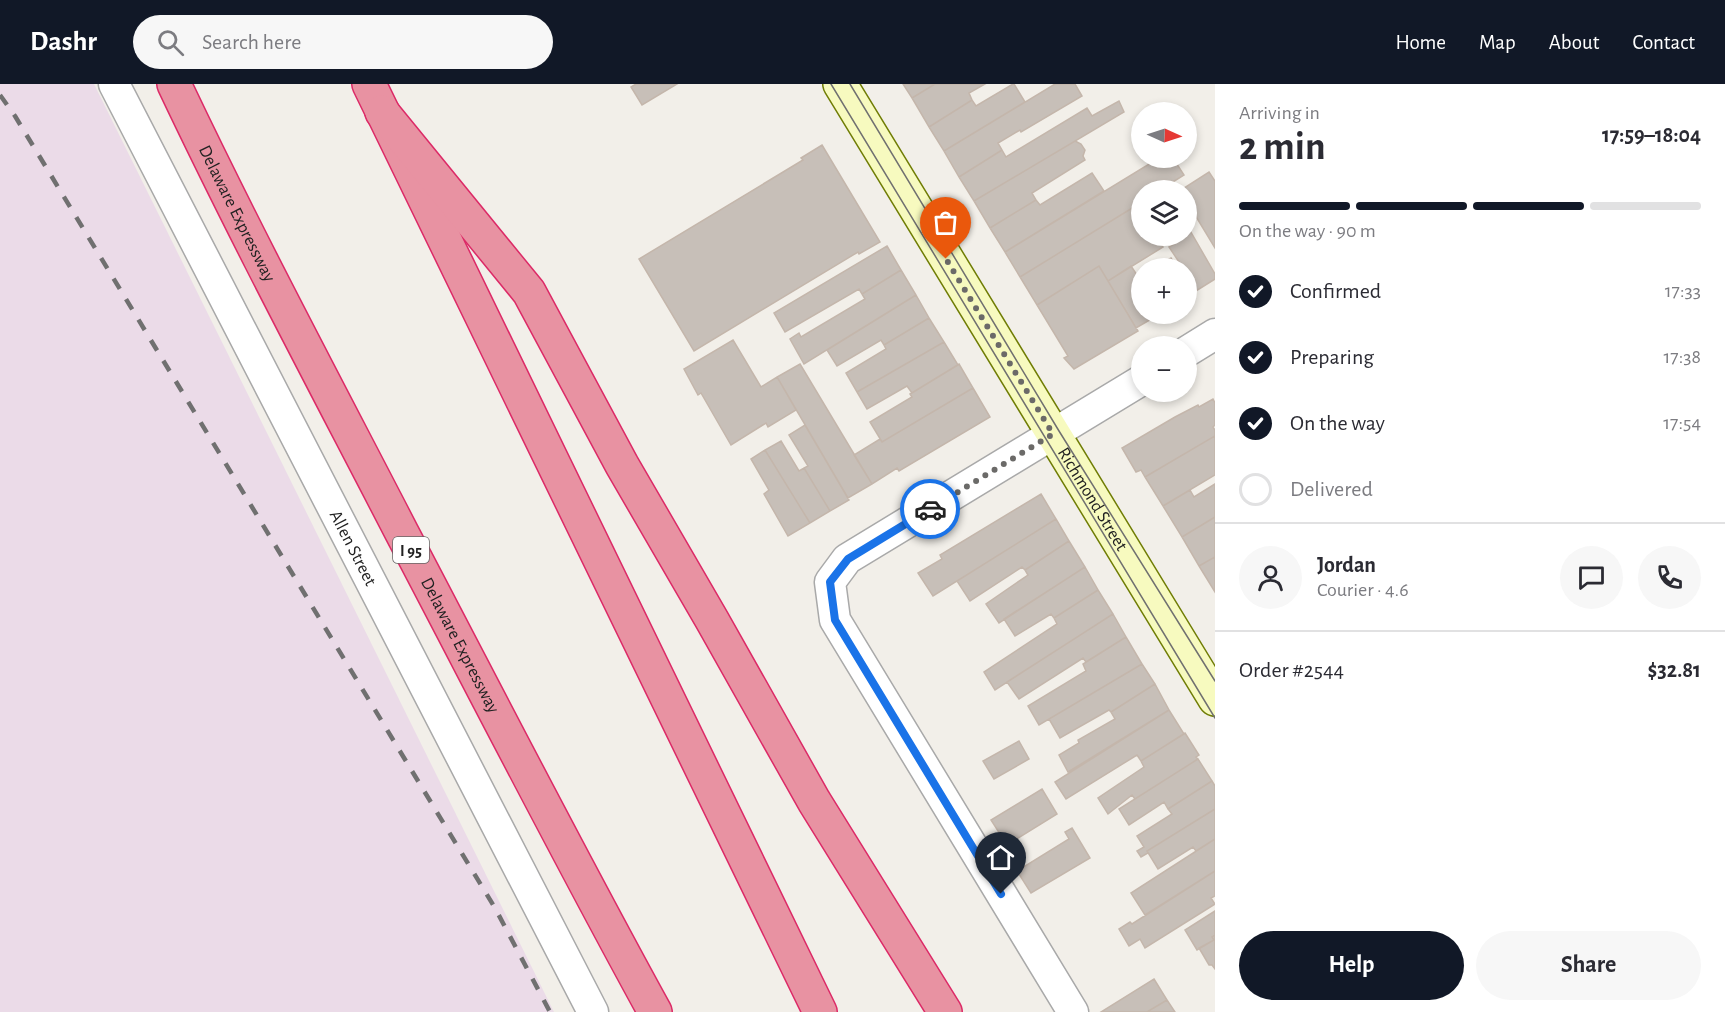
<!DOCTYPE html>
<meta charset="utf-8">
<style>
:root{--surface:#fff;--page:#f7f7f7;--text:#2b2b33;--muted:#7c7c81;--line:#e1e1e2;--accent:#111827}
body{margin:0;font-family:"Alegreya Sans",sans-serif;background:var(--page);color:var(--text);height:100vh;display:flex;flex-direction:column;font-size:22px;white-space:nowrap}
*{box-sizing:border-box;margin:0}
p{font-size:20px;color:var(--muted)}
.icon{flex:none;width:33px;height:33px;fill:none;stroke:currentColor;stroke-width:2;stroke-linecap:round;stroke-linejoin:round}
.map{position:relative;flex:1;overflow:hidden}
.sheet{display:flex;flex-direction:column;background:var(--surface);width:510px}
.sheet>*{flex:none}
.needle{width:39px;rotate:93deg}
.tools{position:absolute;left:1131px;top:18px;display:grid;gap:12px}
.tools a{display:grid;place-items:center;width:66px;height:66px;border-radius:50%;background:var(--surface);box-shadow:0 3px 9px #0003;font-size:30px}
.pin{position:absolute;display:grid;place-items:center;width:51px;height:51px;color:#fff;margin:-62px -26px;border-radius:50% 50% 50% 0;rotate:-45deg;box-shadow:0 0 6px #0007}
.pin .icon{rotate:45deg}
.courier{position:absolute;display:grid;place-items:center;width:60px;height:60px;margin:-30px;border:4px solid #1a73e8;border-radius:50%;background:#fff;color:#222;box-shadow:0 2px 8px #0007}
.head em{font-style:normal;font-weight:600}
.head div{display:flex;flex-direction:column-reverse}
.head{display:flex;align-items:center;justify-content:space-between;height:102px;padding:0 24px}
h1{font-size:39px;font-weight:600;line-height:45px}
.bar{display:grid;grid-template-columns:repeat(4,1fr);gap:9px 6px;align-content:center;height:72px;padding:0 24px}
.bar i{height:8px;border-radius:4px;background:var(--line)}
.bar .active{background:var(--accent)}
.bar p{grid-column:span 4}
.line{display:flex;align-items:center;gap:15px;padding:0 24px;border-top:2px solid var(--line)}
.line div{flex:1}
.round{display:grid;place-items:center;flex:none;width:63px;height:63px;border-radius:32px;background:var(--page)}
ol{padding:0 24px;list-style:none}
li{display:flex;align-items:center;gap:18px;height:66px}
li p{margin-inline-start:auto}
li .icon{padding:6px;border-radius:50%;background:var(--accent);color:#fff;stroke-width:4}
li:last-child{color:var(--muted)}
li i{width:33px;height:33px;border:3px solid var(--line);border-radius:50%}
.action{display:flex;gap:12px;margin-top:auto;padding:12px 24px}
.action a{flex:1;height:69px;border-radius:36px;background:var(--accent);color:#fff;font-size:24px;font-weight:600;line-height:69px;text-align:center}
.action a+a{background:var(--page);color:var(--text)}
header{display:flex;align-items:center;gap:36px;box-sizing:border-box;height:84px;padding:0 30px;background:var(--accent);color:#fff}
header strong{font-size:28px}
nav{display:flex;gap:33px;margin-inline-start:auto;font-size:21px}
.search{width:420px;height:54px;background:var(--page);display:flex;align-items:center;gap:15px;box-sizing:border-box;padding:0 21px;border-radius:33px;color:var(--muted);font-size:22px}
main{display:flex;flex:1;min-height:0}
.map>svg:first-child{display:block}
</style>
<header>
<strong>Dashr</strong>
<div class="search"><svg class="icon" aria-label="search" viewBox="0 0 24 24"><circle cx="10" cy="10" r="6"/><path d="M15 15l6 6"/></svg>Search here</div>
<nav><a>Home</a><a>Map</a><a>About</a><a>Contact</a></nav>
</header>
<main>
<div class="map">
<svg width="1215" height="928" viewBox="0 0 1215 928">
<rect width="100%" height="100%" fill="#f2efe9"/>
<path fill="#ebdbe8" d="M0,0H94L554,928H0Z"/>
<path fill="#c7bfb8" stroke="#c4b6ab" stroke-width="1.5" d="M636,0H677L642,21L631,3Z
M903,0H935L912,14Z
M935,0H985L969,9L972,16L929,43L912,14Z
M1013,0H1014L1025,18L944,67L929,43L972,16L976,22Z
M1055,0H1075L1082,12L1021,48L1020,46L998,59L1002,66L959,93L944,67Z
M1119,17L1124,28L974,117L959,93L1002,66L1006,73L1087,24L1092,32Z
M1075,57L1081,60L1085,66L1083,72L1085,76L1032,109L1036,116L990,144L974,117Z
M822,61L880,158L859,170L858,168L694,267L639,175L803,76L801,74Z
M1159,74H1173L1184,91L1160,106H1142V118L1020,193L1005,168Z
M1209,88L1215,97V164L1186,116V106H1181Z
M1092,89L1104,107L1005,168L990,144L1036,116L1040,121Z
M1142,118V152H1156L1163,163L1108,197L1099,182L1037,221L1020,193Z
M1188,143L1215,190V195L1196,207L1186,191V184H1183L1169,163L1181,156L1178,152H1186Z
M887,162L901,186L862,210L859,205L785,248L774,229Z
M1171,174L1177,184H1153Z
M1099,182L1138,247L1074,285L1064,274L1068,272L1037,221Z
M1131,182L1137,191L1142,188V230H1160L1136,244L1108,197Z
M901,186L916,211L804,280L790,255L799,249L801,253L865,215L862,210Z
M916,211L929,234L884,261L881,256L837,282L827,266Z
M929,234L944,258L857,308L846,289L886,265L884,261Z
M733,256L761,303L777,293L796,326L768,343L766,339L731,361L701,309L698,311L684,285Z
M944,258L958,281L912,309L907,302L867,325L857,308Z
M800,280L872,400L848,414L777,293Z
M959,280L973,304L882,358L870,338L912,313L910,310Z
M973,304L990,333L899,387L897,384L872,400L854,371L880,355L882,358Z
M1213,315L1215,319V341L1213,343L1215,346V352L1145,393L1141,386L1136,388L1122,364L1175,333L1198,321L1199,323Z
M805,341L849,416L830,427L804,384L808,382L789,351Z
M1215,352V391L1163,422L1145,393Z
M781,357L799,387L804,384L830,427L810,439L765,366Z
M765,366L810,439L788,452L764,410L769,406L751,375Z
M1215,400V433L1182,453L1163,422L1190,406L1194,413Z
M1041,410L1056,435L933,512L918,489L942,475L940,471Z
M1215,433V473L1199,482L1182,453Z
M1056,435L1069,457L1025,486L1022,483L970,517L957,497Z
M1069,457L1085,483L999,539L986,520L1028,491L1025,486Z
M1215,473V508L1199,482Z
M1085,483L1098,506L1054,534L1051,530L1015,552L1004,535Z
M1098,506L1113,530L995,606L984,588L1057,540L1054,534Z
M1113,530L1126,553L1086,578L1083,574L1019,615L1007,598Z
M1126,553L1142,580L1039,641L1028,622L1086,587L1083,580Z
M1142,580L1155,600L1111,628L1109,626L1060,654L1049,635Z
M1155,600L1169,626L1068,688L1059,671L1079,659L1078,656L1115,635L1111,628Z
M1169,626L1184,650L1141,677L1137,671L1066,715L1055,698Z
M1185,649L1199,671L1196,673L1198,675L1135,715L1132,711L1108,730L1098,714L1144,683L1141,677Z
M1019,657L1029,675L994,695L983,677Z
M1198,675L1212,697L1168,725L1164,718L1129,741L1119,725Z
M1212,697L1215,702V725L1147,767L1148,769L1141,773L1137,767L1144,763L1137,752L1172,730L1168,725Z
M1042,705L1057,730L1007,761L991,736Z
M1215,725V755L1196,767L1193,763L1158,785L1147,767Z
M1072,744L1090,774L1031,809L1017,787L1069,755L1065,748Z
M1215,755V787L1145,831L1131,809Z
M1215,787V812L1211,814L1215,820L1145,864L1140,855L1129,862L1119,845L1130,838L1132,840Z
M1215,827V851L1212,853L1214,856L1197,866L1185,846Z
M1215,851V885L1212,881H1209L1199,864L1214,856L1212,853Z
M1154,895L1167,916L1147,928H1101Z
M1167,916L1175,928H1147Z"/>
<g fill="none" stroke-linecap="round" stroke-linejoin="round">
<g stroke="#a9a9a9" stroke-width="33">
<g id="minor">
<path id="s1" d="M114,0L593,928"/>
<path d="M1186,268L1215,250"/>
<path d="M1073,928L835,536L830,498L847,475L1142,296"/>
</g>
</g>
<g stroke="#707d05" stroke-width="36">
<g id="secondary">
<path id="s2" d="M840,0L1215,615"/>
</g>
</g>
<g stroke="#dc2a67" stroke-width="36">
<g id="motorway">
<path id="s3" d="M174,0C246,152 325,300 402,449C486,609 568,770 655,928"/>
<path d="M369,0L820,928"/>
<path d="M382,28L529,208L622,381L712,536L814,717L945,928"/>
</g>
</g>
<use href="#minor" stroke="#fff" stroke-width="30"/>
<use href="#secondary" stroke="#f7fabf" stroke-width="33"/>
<use href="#motorway" stroke="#e892a2" stroke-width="33"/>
<path stroke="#707070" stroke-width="1.5" d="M831,0L1215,634
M850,0L1059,347L1215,597"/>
<path stroke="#707070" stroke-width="4.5" stroke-dasharray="12 12" stroke-linecap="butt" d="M0,11L15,32L495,824L550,928"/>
</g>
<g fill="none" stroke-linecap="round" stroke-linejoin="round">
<path stroke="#6b6a68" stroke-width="6" stroke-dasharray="0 10.8" d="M930,425L1053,350L946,175"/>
<path stroke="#1a73e8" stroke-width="8" d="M930,425L848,475L830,498L835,536L1001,810"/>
</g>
<g text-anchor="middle" stroke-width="4.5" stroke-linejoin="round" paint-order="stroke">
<rect fill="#fff" stroke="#646464" stroke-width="1.5" x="393" y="453" width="36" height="26" rx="4.5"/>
<g font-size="16" font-weight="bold" fill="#222">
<text x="411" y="472">I 95</text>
</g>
<g font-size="18" fill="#222" stroke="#fff">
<text dy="6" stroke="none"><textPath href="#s3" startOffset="144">Delaware Expressway</textPath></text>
<text dy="6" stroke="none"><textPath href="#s2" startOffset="486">Richmond Street</textPath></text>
<text dy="6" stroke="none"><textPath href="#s1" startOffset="522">Allen Street</textPath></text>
<text dy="6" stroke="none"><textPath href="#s3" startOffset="630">Delaware Expressway</textPath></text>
</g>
</g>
</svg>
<div class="tools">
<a><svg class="needle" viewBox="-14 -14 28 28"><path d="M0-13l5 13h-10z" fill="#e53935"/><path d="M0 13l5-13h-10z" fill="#7c7c81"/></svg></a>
<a><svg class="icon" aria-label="layers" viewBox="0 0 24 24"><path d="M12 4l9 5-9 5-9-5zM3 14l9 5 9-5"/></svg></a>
<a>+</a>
<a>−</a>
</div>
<div class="pin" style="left:946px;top:175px;background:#ea580c"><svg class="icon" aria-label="bag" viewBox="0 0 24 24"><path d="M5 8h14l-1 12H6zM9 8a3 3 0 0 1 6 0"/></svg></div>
<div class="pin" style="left:1001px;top:810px;background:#1f2937"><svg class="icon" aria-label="home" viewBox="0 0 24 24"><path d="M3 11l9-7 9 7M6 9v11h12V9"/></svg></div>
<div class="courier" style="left:930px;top:425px"><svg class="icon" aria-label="car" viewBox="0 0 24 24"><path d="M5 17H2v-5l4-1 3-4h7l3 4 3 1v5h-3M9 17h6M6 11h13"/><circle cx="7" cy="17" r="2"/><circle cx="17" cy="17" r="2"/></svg></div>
</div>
<section class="sheet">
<div class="head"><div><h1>2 min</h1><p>Arriving in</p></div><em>17:59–18:04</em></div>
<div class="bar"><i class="active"></i><i class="active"></i><i class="active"></i><i></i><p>On the way · 90 m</p></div>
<ol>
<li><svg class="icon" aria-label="check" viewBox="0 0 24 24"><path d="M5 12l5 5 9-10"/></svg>Confirmed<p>17:33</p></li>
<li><svg class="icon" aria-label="check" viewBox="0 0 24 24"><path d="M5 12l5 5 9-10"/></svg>Preparing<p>17:38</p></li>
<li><svg class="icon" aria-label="check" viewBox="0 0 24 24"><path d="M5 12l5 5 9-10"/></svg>On the way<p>17:54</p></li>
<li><i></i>Delivered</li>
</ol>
<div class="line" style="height:108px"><a class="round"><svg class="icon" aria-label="person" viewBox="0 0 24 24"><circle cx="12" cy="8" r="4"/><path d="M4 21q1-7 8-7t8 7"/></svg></a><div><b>Jordan</b><p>Courier · 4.6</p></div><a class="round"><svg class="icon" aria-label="chat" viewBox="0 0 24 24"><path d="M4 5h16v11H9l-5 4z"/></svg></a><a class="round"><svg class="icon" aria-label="phone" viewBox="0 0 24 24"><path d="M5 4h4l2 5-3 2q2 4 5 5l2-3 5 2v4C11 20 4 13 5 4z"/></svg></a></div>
<div class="line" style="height:78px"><div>Order #2544</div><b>$32.81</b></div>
<div class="action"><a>Help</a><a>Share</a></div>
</section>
</main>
